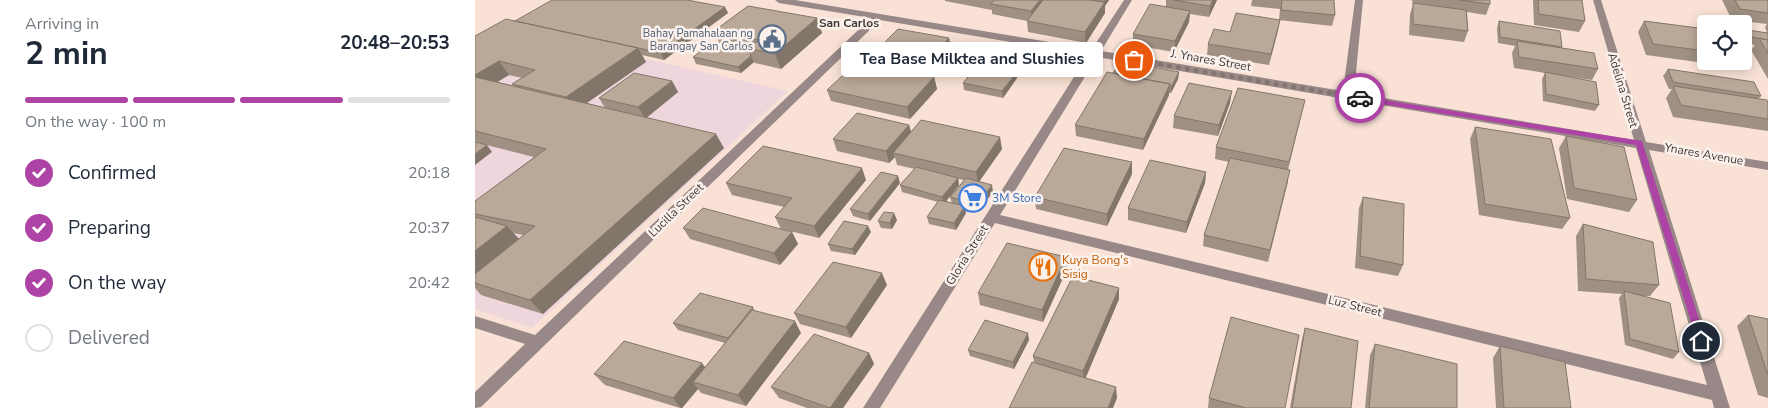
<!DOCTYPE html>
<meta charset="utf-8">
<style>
:root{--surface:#fff;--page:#f2f2f3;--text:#1f2937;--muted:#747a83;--line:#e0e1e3;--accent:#ad43a5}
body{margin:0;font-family:"Nunito Sans",sans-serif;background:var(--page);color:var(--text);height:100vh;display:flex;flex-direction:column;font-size:19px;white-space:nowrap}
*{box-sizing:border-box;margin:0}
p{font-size:16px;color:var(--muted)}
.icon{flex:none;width:28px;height:28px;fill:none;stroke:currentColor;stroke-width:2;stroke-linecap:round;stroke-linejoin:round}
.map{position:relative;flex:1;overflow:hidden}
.drawer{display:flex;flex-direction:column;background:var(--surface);width:475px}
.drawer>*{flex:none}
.tools{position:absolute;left:1222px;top:15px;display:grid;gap:10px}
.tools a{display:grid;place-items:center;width:55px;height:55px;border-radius:5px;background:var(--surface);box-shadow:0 2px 12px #0003;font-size:25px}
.pin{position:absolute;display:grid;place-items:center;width:42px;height:42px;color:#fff;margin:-21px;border:2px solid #fff;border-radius:50%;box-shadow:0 1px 5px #0007}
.courier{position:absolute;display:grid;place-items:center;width:50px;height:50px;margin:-25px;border:4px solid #ad43a5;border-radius:50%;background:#fff;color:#222;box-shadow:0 1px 6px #0007}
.bubble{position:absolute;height:35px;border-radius:5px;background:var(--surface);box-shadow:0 2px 12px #0003;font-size:16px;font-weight:700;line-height:35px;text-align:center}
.overview em{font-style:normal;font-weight:700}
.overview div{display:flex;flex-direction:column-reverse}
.overview{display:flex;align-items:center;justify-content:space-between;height:85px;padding:0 25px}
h1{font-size:32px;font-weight:700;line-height:38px}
.bar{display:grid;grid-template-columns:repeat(4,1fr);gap:8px 5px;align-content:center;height:60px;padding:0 25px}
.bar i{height:6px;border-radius:4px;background:var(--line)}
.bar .on{background:var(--accent)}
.bar p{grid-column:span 4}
ol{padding:0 25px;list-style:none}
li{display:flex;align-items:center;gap:15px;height:55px}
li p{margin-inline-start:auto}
li .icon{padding:5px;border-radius:50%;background:var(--accent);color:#fff;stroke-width:4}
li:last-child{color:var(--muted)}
li i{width:28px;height:28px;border:2px solid var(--line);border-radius:50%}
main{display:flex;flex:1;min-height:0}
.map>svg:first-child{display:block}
</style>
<main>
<section class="drawer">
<div class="overview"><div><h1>2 min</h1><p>Arriving in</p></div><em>20:48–20:53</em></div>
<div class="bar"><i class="on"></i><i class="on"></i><i class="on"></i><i></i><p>On the way · 100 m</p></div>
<ol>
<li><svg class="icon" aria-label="check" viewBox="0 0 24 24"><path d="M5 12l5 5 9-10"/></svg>Confirmed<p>20:18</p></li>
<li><svg class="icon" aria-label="check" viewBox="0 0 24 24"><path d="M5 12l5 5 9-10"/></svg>Preparing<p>20:37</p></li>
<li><svg class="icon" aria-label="check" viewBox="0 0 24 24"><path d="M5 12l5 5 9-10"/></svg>On the way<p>20:42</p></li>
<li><i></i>Delivered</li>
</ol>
</section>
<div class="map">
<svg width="1293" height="408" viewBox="0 0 1293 408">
<rect width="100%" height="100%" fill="#f9e2d5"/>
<path fill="#efd6dd" d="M39,29L313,91L57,328L0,309V52Z"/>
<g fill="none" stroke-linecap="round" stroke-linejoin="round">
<path fill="#988887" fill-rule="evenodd" d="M300,0H320L617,49L649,0H657L626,51L868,91L880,0H888L879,93L1159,140L1118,0H1126L1171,142L1293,162V170L1174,150L1255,408H1239L1237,400L520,223L405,408H388L613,55L405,20L6,407L0,408V392L50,344L0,328V316L60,335L396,18L304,3ZM622,57L1161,148L1232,385L525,215Z"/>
</g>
<path fill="#a09083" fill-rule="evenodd" d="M470,0H634L630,6V13L611,43L553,32L552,21L517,14V10L470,1Z
M691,0H742L734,17L715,14L714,22L699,52L658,45V34L691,7Z
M777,0H859L860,15L857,26L804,20L794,65L732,55L733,44L755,32L804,20L805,9L776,6Z
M937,0H1015V4L1011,15L992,12L993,31L989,42L934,35L935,14L938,5Z
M1058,0H1107L1110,21L1104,32L1059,25Z
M1247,0H1293V79L1276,50L1280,45L1271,43L1269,38V35L1272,30L1292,33L1290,27L1292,24L1257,20Z
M250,7L253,13L189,60L167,55L171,62L112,103L130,108L124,98L197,81L203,92L171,118L249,148L68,314L6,295L0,288V201L59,157L0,142V36L40,21ZM34,75L47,78L37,84L39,86L22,82ZM38,233L48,235L44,239Z
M342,18L347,33L306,69L280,63L279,62L266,73L221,64L218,57L245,44L239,31Z
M1024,21L1087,47L1086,48L1123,69L1117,80L1084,75L1124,105L1120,111L1068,101L1067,79L1070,73L1039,68L1037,53L1040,46L1023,43L1022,28Z
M1169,21L1231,29V61H1269V47L1274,57L1266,68L1171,55L1163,32Z
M474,38L476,49L457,70L406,60L403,49Z
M545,53L546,60L537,71L542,78L528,98L489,90L488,83L505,65L504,59Z
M1193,69L1286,96L1283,99L1293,103V131L1198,117L1191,98L1197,89H1194L1188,76Z
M704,72L703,79L696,93H694V95L668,150L601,136L600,125L638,73Z
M459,77L462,89L435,119L356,101L352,90Z
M830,100L813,170V182L793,262L728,246L729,235L754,162L740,159L741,147Z
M755,103L743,136L698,128L699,116Z
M434,125L436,132L527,149L504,182L518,192L503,211L490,208L491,213L481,230L454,224L452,217L463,202L427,192L425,185L440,169L422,165L420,157L414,163L362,151L358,139ZM483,179L489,180L475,197L477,203L471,201L484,185Z
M1000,127L1095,218L1087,229L1004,215L995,139Z
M1091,136L1162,200L1154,212L1092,199L1084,148Z
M731,172L730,183L711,233L653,220V208Z
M657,174L632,226L561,209L560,197Z
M391,180L344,238L306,229L300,217L309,207L257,195L251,183Z
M425,183L395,221L378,216L375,209Z
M888,197L928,265L923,276L880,268L884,208Z
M422,220L417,229L406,228L403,221Z
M1108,224L1184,285L1175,296H1167L1204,352L1198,359L1150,345L1144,298L1147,294L1103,291L1101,236Z
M208,228L317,232L323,244L305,265L215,239Z
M396,232L380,255L356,251L353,244Z
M592,269L568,322L505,305L503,293Z
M412,285L376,338L325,324L319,313Z
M644,299L610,378L642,398L559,362L558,356Z
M278,307L280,311L326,333L271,406L226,393L223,389L207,408H205L130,385L119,374L230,367L250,343L203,330L198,323Z
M1273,315L1293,319V398L1283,395L1262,326Z
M830,328L876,408H815L827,339Z
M554,340L539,369L495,356L493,350Z
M900,344L982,408H890L895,355Z
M1025,346L1096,408H1021L1018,358Z
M394,353L399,364L368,408H332L304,398L296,387Z
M734,398L810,408H733Z"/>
<path fill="#82766a" d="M565,0H575L557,22L556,11Z
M630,0H634L630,6V13L611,43L610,32Z
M738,0H742L734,17L735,6Z
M250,7L253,13L189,60L186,53Z
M715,11L714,22L699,52L700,41Z
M342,18L347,33L306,69L300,54Z
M805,20L803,31L794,65L796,54Z
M474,38L476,49L457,70L455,59Z
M163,48L171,62L100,111L91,97Z
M545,53L546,60L537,72L536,65Z
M276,56L279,62L266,73L263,67Z
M24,61L34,75L9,90L0,79V75Z
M542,72V78L528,98L527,91Z
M704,72L703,79L696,93V87Z
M459,77L462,89L435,119L432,107Z
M197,81L203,92L170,119L163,107Z
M695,84L694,95L668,150L669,139Z
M757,91L755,103L743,136L744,125Z
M434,125L437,136L418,153L420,157L414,163L411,151Z
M241,134L249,148L68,314L55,300Z
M525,137L527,149L503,183L501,172Z
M12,145L17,152L0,165V154Z
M657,162V174L632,226V214Z
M387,168L391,180L344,238L339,226Z
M731,172L730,183L711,233L712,222Z
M423,176L425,183L395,221L393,214Z
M483,178L484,185L469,204L467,197Z
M517,185L518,192L503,211L502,205Z
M490,206L491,213L481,230L479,223Z
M419,213L422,220L417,229L415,223Z
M32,226L45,240L0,276V251Z
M393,226L396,232L380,255L377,249Z
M317,232L323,244L305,265L299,253Z
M591,257L592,269L568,322L567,310Z
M407,273L412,285L376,338L371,327Z
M644,288V299L609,382L608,371Z
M320,321L326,333L271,406L263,395Z
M553,333L554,340L539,369L538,362Z
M394,353L399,364L368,408H355Z
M227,363L235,374L218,382L223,389L207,408H206L198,398Z
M641,387L642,398L638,408H633Z"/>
<path fill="#baa898" stroke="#82766a" d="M77,0H212L250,7L186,53L40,21Z
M519,0H565L556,11L516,4Z
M568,0H616L630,2L610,32L552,21Z
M616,0H630L629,2Z
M698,0H738L735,6Z
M807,0H859L860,15L806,10Z
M984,0H1015V4Z
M1063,0H1107L1110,21L1064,14Z
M1260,0H1293V13L1265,9Z
M938,3L991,10L993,31L938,24Z
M675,4L715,11L700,41L658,34Z
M273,6L342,18L300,54L273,48L284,40L239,31Z
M761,13L805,20L796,54L733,44L739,29L755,32Z
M31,19L163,48L91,97L37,84L60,70L24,61L0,75V36Z
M1024,21L1085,31L1087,47L1025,37Z
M1169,21L1231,29V51L1178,44Z
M423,29L474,38L455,59L403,49Z
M1272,30L1293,33V40L1276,37Z
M1284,38L1293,40V53Z
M1042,41L1119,53L1123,69L1044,57Z
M237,43L274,50L276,56L263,67L218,57Z
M514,47L545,53L536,65L504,59Z
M1269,47L1274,57L1269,56Z
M646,61L704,72L696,87L695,86V84L638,73Z
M382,62L459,77L432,107L352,90Z
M504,64L542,72L527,91L488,83Z
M1193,69L1279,82L1286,96L1198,82Z
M632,72L695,84L669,139L600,125Z
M1070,72L1121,82L1124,105L1071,94Z
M159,73L197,81L163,107L124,98Z
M0,77L241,134L55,300L0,283V274L60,226L0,214V201L71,149L0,131Z
M714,83L757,91L744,125L699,116Z
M1198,86L1292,100L1293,103V119L1206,105Z
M763,88L830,100L814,162L741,147Z
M382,113L434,125L411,151L358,139Z
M446,120L525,137L501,172L418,153Z
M1000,127L1076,139L1095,218L1010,204Z
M1091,136L1149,147L1162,200L1099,188Z
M0,142L12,145L0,154Z
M288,146L387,168L339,226L300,217L317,198L251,183Z
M589,148L657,162L632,214L560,197Z
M755,158L815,170L795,250L729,235Z
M675,160L731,172L712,222L653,208Z
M441,167L483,178L467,197L425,185Z
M406,172L423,176L393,214L375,209Z
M491,178L517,185L502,205L475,197Z
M888,197L929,204L928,265L885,256Z
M464,200L490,206L479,223L452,217Z
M228,208L317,232L299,253L208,228Z
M409,212L419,213L415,223L403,221Z
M0,217L32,226L0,251Z
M369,221L393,226L377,249L353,244Z
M1108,224L1178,242L1184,285L1111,279Z
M532,243L591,257L567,310L503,293Z
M358,262L407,273L371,327L319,313Z
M598,276L644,288L608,371L558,356Z
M1149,291L1195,303L1204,352L1155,339Z
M225,293L278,307L253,338L198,323Z
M277,310L320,321L263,395L218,382Z
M1273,315L1293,319V375Z
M756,317L824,335L810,408H771L734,398Z
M510,320L553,333L538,362L493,350Z
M830,328L883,341L876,408H817Z
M339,334L394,353L355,408L296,387Z
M149,341L227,363L198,398L119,374Z
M900,344L982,364V408H894Z
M1025,346L1090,362L1096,408H1029Z
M557,362L641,387L633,408H534Z"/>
<path fill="#ad43a5" d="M885,96L1167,141L1231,341L1230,344H1223L1222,341L1161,145L882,100V97Z"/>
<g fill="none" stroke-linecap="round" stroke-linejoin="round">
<path stroke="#83756d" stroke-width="5" stroke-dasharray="0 9" d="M659,60L885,98"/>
</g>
<defs>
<g id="civic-ring" transform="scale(1.4375)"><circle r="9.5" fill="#fcf2ed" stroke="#5c6f8a" stroke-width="1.5"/><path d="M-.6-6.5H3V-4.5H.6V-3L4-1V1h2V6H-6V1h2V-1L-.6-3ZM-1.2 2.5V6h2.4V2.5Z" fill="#5c6f8a"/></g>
<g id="supermarket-ring" transform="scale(1.4375)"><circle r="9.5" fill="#fcf2ed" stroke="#3f7fe0" stroke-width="1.5"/><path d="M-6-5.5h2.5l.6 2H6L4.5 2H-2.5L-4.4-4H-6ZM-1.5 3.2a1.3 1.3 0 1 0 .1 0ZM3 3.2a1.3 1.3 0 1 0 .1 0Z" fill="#3f7fe0"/></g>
<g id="restaurant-ring" transform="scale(1.4375)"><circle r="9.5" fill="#fcf2ed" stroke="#e8710a" stroke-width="1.5"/><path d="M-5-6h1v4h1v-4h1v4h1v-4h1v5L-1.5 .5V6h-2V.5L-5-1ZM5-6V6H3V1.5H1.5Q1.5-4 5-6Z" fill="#e8710a"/></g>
</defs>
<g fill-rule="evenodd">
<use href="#civic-ring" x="297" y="39"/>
<use href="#supermarket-ring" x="498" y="198"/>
<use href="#restaurant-ring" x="568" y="267"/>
</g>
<g text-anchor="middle" stroke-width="5" stroke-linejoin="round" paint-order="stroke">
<g font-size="11" fill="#4e5e75" stroke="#fcf2ed" text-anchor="end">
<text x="278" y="37">Bahay Pamahalaan ng<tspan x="278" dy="13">Barangay San Carlos</tspan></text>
</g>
<g font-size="12" font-weight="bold" fill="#433a35" stroke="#fcf2ed">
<text x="374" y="27">San Carlos</text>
</g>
<g font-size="12" fill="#433a35" stroke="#fcf2ed">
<text transform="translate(736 60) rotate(10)" y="4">J. Ynares Street</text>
<text transform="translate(1148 90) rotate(73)" y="4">Adelina Street</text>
<text transform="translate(1229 154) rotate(10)" y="4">Ynares Avenue</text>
<text transform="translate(201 210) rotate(-44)" y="4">Lucilla Street</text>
<text transform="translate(492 255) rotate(-58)" y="4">Gloria Street</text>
<text transform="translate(880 306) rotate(14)" y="4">Luz Street</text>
</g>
<g font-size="12" fill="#366cbe" stroke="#fcf2ed" text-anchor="start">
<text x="517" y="202">3M Store</text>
</g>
<g font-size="12" fill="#c56008" stroke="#fcf2ed" text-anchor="start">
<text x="587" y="264">Kuya Bong's<tspan x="587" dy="14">Sisig</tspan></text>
</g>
</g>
</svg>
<div class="tools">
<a><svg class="icon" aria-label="locate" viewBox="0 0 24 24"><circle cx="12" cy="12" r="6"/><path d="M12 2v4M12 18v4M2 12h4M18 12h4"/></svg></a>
</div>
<div class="pin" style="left:659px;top:60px;background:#ea580c"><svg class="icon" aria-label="bag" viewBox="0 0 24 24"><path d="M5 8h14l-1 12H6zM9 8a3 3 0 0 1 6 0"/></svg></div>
<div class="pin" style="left:1226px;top:341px;background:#1f2937"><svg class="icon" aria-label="home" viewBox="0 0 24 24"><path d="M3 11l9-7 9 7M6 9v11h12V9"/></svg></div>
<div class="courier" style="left:885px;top:98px"><svg class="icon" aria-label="car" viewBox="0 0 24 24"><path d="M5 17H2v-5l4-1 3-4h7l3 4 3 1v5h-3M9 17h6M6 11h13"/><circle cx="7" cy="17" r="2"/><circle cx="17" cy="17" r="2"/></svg></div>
<div class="bubble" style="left:366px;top:42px;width:262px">Tea Base Milktea and Slushies</div>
</div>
</main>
